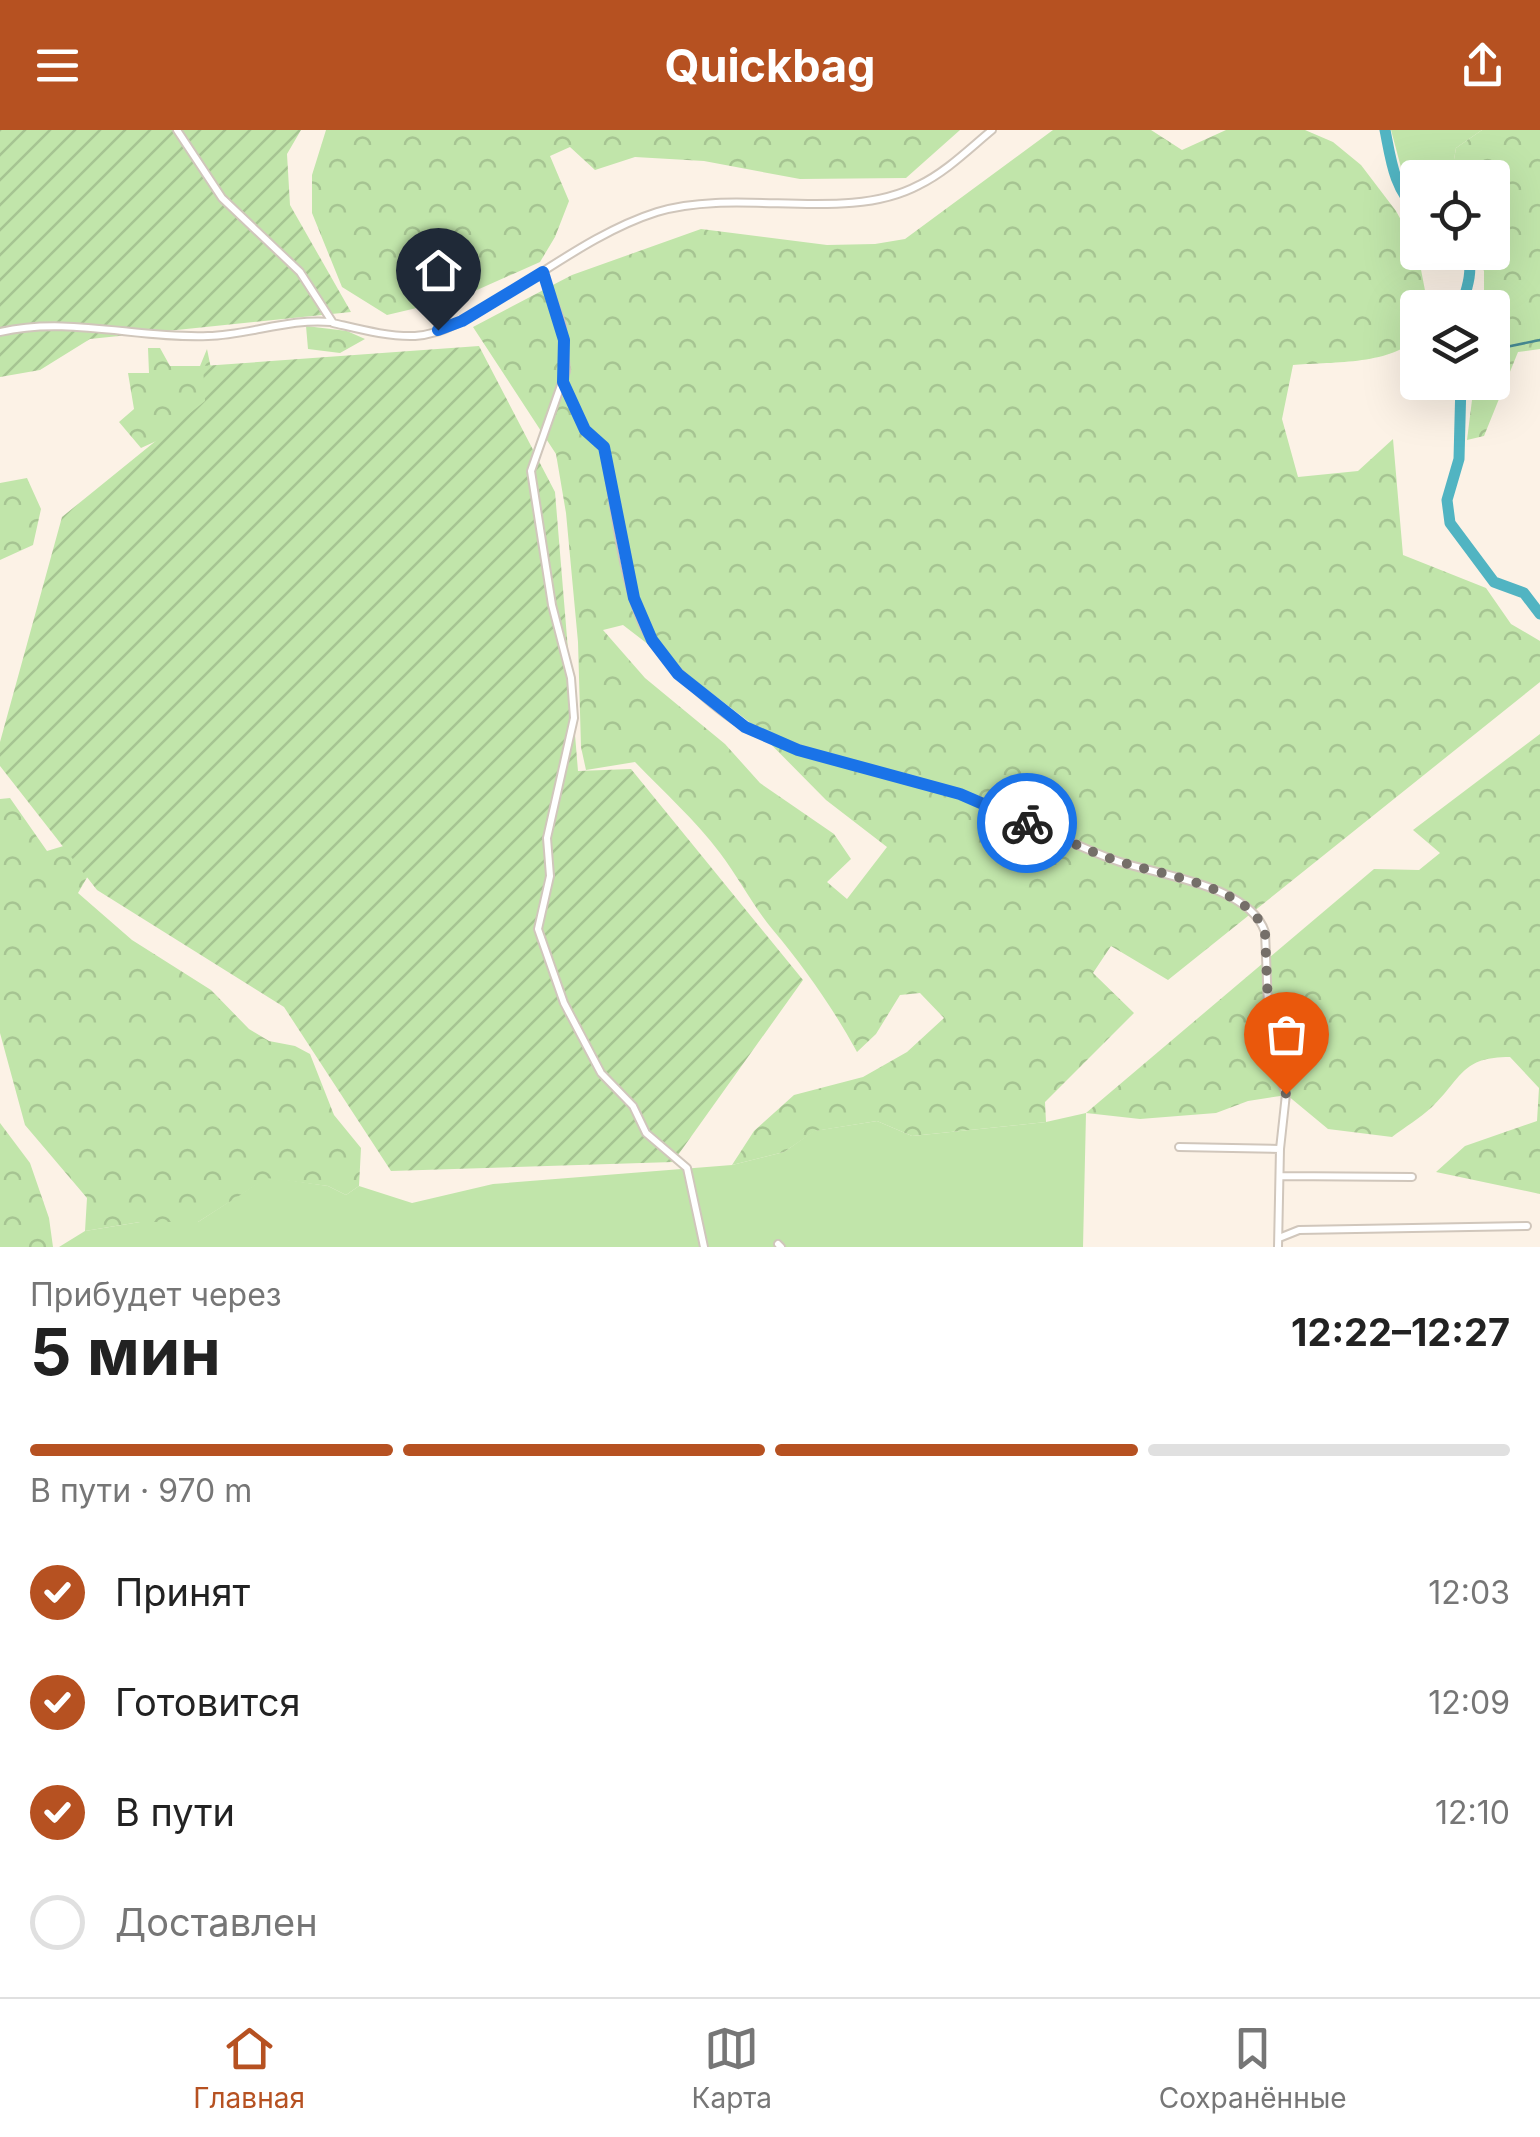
<!DOCTYPE html>
<html lang="ru">
<meta charset="utf-8">
<style>
:root{--surface:#fff;--page:#f6f6f6;--text:#222;--muted:#767676;--line:#e0e0e0;--accent:#b65121}
body{margin:0;font-family:Inter,sans-serif;background:var(--page);color:var(--text);height:100vh;display:flex;flex-direction:column;font-size:38px;white-space:nowrap}
*{box-sizing:border-box;margin:0}
p{font-size:32px;color:var(--muted)}
.icon{flex:none;width:55px;height:55px;fill:none;stroke:currentColor;stroke-width:2;stroke-linecap:round;stroke-linejoin:round}
.map{position:relative;height:1117px;overflow:hidden}
.panel{display:flex;flex-direction:column;background:var(--surface);flex:1}
.panel>*{flex:none}
.fabs{position:absolute;left:1400px;top:30px;display:grid;gap:20px}
.fabs a{display:grid;place-items:center;width:110px;height:110px;border-radius:10px;background:var(--surface);box-shadow:0 10px 40px #0002;font-size:50px}
.pin{position:absolute;display:grid;place-items:center;width:85px;height:85px;color:#fff;margin:-102px -42px;border-radius:50% 50% 50% 0;rotate:-45deg;box-shadow:0 0 10px #0007}
.pin .icon{rotate:45deg}
.courier{position:absolute;display:grid;place-items:center;width:100px;height:100px;margin:-50px;border:8px solid #1a73e8;border-radius:50%;background:#fff;color:#222;box-shadow:0 2px 12px #0007}
.overview em{font-style:normal;font-weight:700}
.overview div{display:flex;flex-direction:column-reverse}
.overview{display:flex;align-items:center;justify-content:space-between;height:170px;padding:0 30px}
h1{font-size:65px;font-weight:700;line-height:75px}
.bar{display:grid;grid-template-columns:repeat(4,1fr);gap:15px 10px;align-content:center;height:120px;padding:0 30px}
.bar i{height:12px;border-radius:8px;background:var(--line)}
.bar .current{background:var(--accent)}
.bar p{grid-column:span 4}
ol{padding:0 30px;list-style:none}
li{display:flex;align-items:center;gap:30px;height:110px}
li p{margin-inline-start:auto}
li .icon{padding:10px;border-radius:50%;background:var(--accent);color:#fff;stroke-width:4}
li:last-child{color:var(--muted)}
li i{width:55px;height:55px;border:5px solid var(--line);border-radius:50%}
header{display:flex;justify-content:space-between;align-items:center;height:130px;padding:0 30px;background:var(--accent);color:#fff;font-size:45px;font-weight:700}
.tab-bar{display:flex;justify-content:space-around;align-items:center;height:140px;border-top:2px solid var(--line);background:var(--surface);font-size:28px;color:var(--muted)}
.tab-bar a{display:grid;justify-items:center;gap:5px}
.tab-bar .current{color:var(--accent)}
.map>svg:first-child{display:block}
</style>
<header><svg class="icon" aria-label="menu" viewBox="0 0 24 24"><path d="M4 6h16M4 12h16M4 18h16"/></svg>Quickbag<svg class="icon" aria-label="share" viewBox="0 0 24 24"><path d="M12 15V3M7 8l5-5 5 5M5 13v7h14v-7"/></svg></header>
<div class="map">
<svg width="1540" height="1117" viewBox="0 0 1540 1117">
<defs>
<pattern id="forest-crowns" width="20" height="18" patternUnits="userSpaceOnUse" patternTransform="scale(2.5)"><rect width="20" height="18" fill="#c1e5aa"/><path d="M2 6a3 3 0 1 1 6 0M12 15a3 3 0 1 1 6 0" fill="none" stroke="#a6c492"/></pattern>
<pattern id="garden-furrows" width="10" height="10" patternUnits="userSpaceOnUse" patternTransform="scale(2.5)"><rect width="10" height="10" fill="#c1e5aa"/><path d="M-1 1l2-2M0 10L10 0M9 11l2-2" fill="none" stroke="#a6c492"/></pattern>
</defs>
<rect width="100%" height="100%" fill="#fcf2e6"/>
<path fill="#c1e5aa" d="M1391,0H1482L1456,18L1451,47L1418,48L1417,63L1403,45Z
M1086,983L1083,1117H59L85,1101L140,1092H198L267,1047L328,1056L346,1065L359,1056L412,1073L493,1054L732,1035L784,1022L814,1001L877,991L912,1006L1046,992Z"/>
<path fill="url(#forest-crowns)" fill-rule="evenodd" d="M326,0H960L906,48L800,49L704,31L635,27L595,40L570,17L550,26L569,71L555,107L540,132L459,168L387,185L342,157L312,83V45Z
M1053,0H1151L1182,20L1226,0H1305L1333,12L1361,35L1396,81L1417,119L1428,176L1418,178C1417,186 1420,201 1414,209C1392,235 1326,232 1293,235L1282,289L1298,347L1358,341L1393,309L1403,425L1486,458L1511,494L1540,511V552L1168,850L1111,816L1093,843L1134,883L1045,972L1046,992L912,1006L877,991L815,1001L784,1022L732,1035L754,1001L794,965L863,947L907,922L944,888L920,863L900,865L876,904L857,922C833,878 805,838 773,800C753,776 739,748 720,723C695,690 664,662 635,632L586,640L581,617L578,512L566,383L556,324L473,197L572,145L701,99L827,115L875,114L905,109ZM623,495L748,591L826,670L887,717L847,769L827,752L851,729L834,704L760,653L725,614L645,548L603,500Z
M1482,0H1540V219L1518,222L1484,306L1467,310L1472,270L1486,261L1478,253L1492,252V178L1484,177V141L1473,123L1492,122V48L1451,47L1456,18Z
M306,196L347,201L365,209L340,223L308,219Z
M148,218H160L170,236H200L207,219L220,282L141,318L119,292L134,279L128,243H149Z
M27,348L41,379L33,415L0,430V353Z
M1540,604V1064L1436,1042L1465,1016L1537,991L1539,958L1510,927C1461,927 1463,947 1432,977C1420,988 1405,997 1392,1007L1328,999L1287,965L1248,971L1216,983L1140,989L1086,983L1374,739L1419,740L1440,723L1413,700Z
M10,668L47,721L93,707L96,732L78,763L132,810L211,860L249,899L269,911L295,916L310,924L334,985L361,1018L359,1056L346,1065L328,1056L267,1048L198,1092H140L85,1101L87,1068L25,995L0,903V669Z
M0,993L30,1033L49,1088L53,1117H0Z"/>
<path fill="url(#garden-furrows)" d="M0,0H301L287,24L290,75L351,182L90,209L40,240L0,247Z
M479,216L555,362L578,641L631,639L803,850L673,1032L391,1041L284,877L97,760L0,636V612L62,387L205,271L203,236Z"/>
<g fill="none" stroke-linecap="round" stroke-linejoin="round">
<path stroke="#468a93" stroke-width="2.5" d="M1492,209L1506,217L1540,210"/>
<path stroke="#51b4c2" stroke-width="11" d="M1385,0C1391,30 1394,60 1418,81
M1461,178C1467,158 1473,143 1468,122
M1461,252L1459,329L1447,370L1450,393L1494,452L1524,463L1540,484"/>
<g stroke="#d0c6bb" stroke-width="10">
<path id="street" d="M177,0L222,68L300,142L333,193C359,199 388,207 415,206C447,204 478,182 504,166C553,136 603,99 657,82C740,57 846,94 919,55C946,42 969,19 992,0
M543,143L562,195L566,241L531,341L552,475L571,548L574,588L547,708L550,746L538,799L564,873L601,943L633,976L646,1003L687,1038L704,1117
M0,202C68,186 139,209 208,206C250,205 289,188 331,192
M563,252L585,300L604,317C615,371 623,471 654,514C674,541 719,584 750,599C817,632 889,641 959,664C1014,682 1065,713 1120,732C1160,745 1250,756 1265,802L1270,924L1286,964L1280,1019L1278,1117
M1179,1017L1280,1019
M1281,1046L1412,1047
M1279,1108L1299,1100L1527,1096
M778,1114L781,1117"/>
</g>
<use href="#street" stroke="#fff" stroke-width="6"/>
</g>
<g fill="none" stroke-linecap="round" stroke-linejoin="round">
<path stroke="#756f69" stroke-width="10" stroke-dasharray="0 18" d="M1027,693C1058,706 1089,722 1121,732C1161,745 1249,756 1265,802L1270,924L1286,964"/>
<path stroke="#1a73e8" stroke-width="12" d="M438,200L462,191L543,142L564,210L563,252L585,300L604,317L634,468L652,510L678,544L745,597L798,620L960,664L1027,693"/>
</g>
</svg>
<div class="fabs">
<a><svg class="icon" aria-label="locate" viewBox="0 0 24 24"><circle cx="12" cy="12" r="6"/><path d="M12 2v4M12 18v4M2 12h4M18 12h4"/></svg></a>
<a><svg class="icon" aria-label="layers" viewBox="0 0 24 24"><path d="M12 4l9 5-9 5-9-5zM3 14l9 5 9-5"/></svg></a>
</div>
<div class="pin" style="left:1286px;top:964px;background:#ea580c"><svg class="icon" aria-label="bag" viewBox="0 0 24 24"><path d="M5 8h14l-1 12H6zM9 8a3 3 0 0 1 6 0"/></svg></div>
<div class="pin" style="left:438px;top:200px;background:#1f2937"><svg class="icon" aria-label="home" viewBox="0 0 24 24"><path d="M3 11l9-7 9 7M6 9v11h12V9"/></svg></div>
<div class="courier" style="left:1027px;top:693px"><svg class="icon" aria-label="bike" viewBox="0 0 24 24"><circle cx="6" cy="16" r="4"/><circle cx="18" cy="16" r="4"/><path d="M6 16l4-8h5l3 8M10 8l3 8H6M13 5h3"/></svg></div>
</div>
<section class="panel">
<div class="overview"><div><h1>5 мин</h1><p>Прибудет через</p></div><em>12:22–12:27</em></div>
<div class="bar"><i class="current"></i><i class="current"></i><i class="current"></i><i></i><p>В пути · 970 m</p></div>
<ol>
<li><svg class="icon" aria-label="check" viewBox="0 0 24 24"><path d="M5 12l5 5 9-10"/></svg>Принят<p>12:03</p></li>
<li><svg class="icon" aria-label="check" viewBox="0 0 24 24"><path d="M5 12l5 5 9-10"/></svg>Готовится<p>12:09</p></li>
<li><svg class="icon" aria-label="check" viewBox="0 0 24 24"><path d="M5 12l5 5 9-10"/></svg>В пути<p>12:10</p></li>
<li><i></i>Доставлен</li>
</ol>
</section>
<nav class="tab-bar">
<a class="current"><svg class="icon" aria-label="home" viewBox="0 0 24 24"><path d="M3 11l9-7 9 7M6 9v11h12V9"/></svg>Главная</a>
<a><svg class="icon" aria-label="map" viewBox="0 0 24 24"><path d="M3 6l6-2 6 2 6-2v14l-6 2-6-2-6 2zM9 4v14M15 6v14"/></svg>Карта</a>
<a><svg class="icon" aria-label="saved" viewBox="0 0 24 24"><path d="M7 4h10v16l-5-4-5 4z"/></svg>Сохранённые</a>
</nav>
